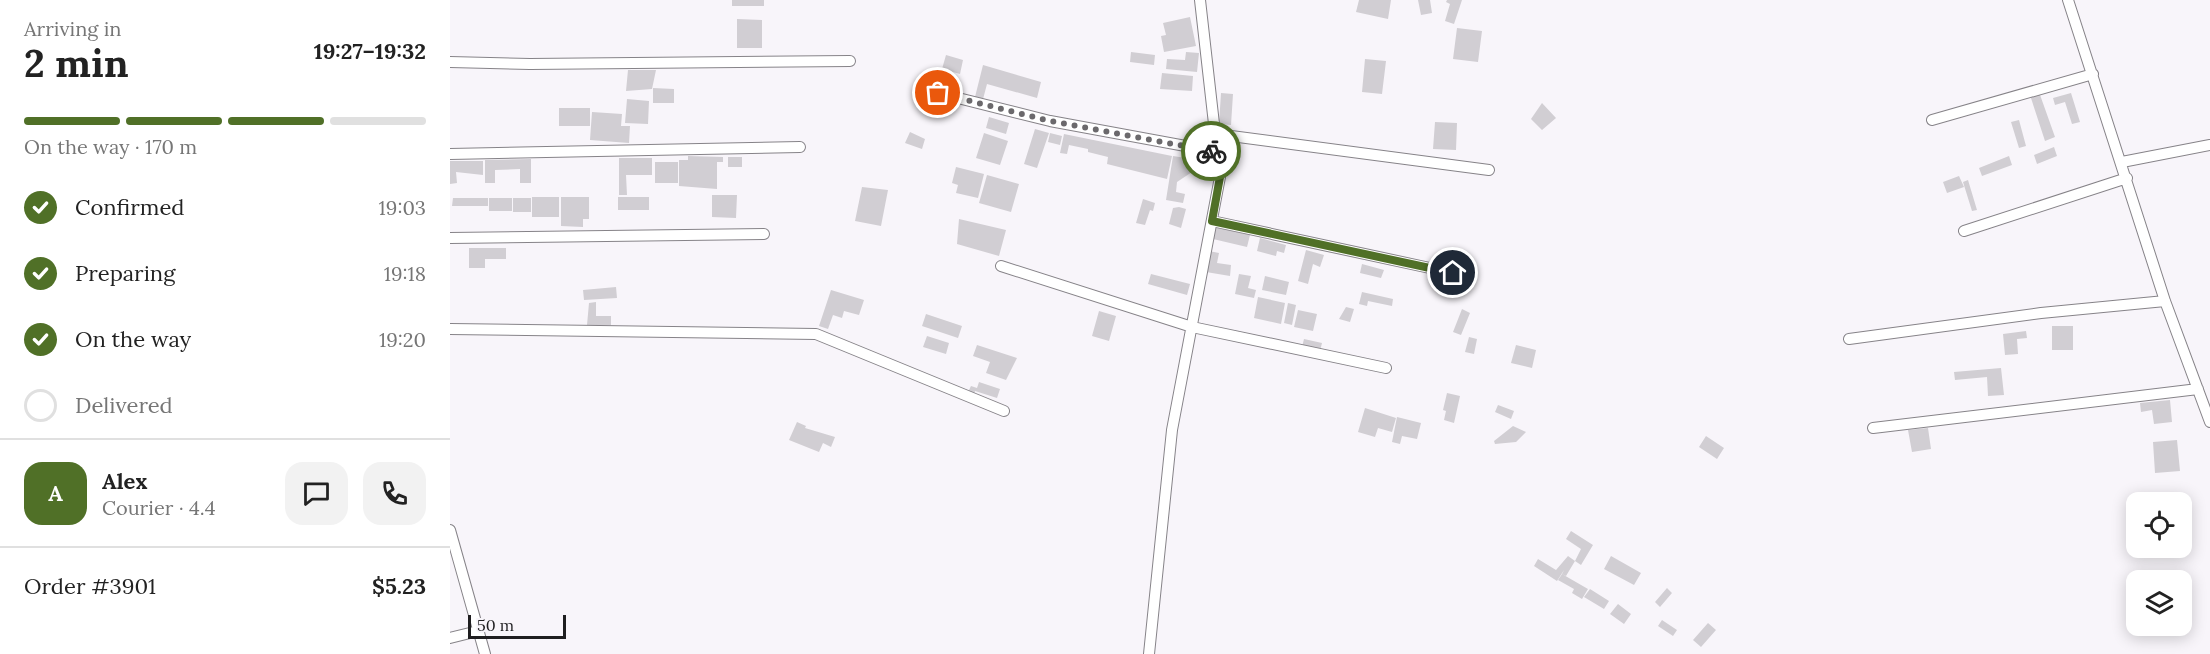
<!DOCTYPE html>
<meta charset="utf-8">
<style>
:root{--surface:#fff;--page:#f2f2f2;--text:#222;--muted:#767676;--line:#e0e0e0;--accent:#507027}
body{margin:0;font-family:Lora,serif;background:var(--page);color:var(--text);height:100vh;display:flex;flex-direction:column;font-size:22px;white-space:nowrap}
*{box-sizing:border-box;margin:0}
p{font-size:20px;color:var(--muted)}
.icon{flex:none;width:33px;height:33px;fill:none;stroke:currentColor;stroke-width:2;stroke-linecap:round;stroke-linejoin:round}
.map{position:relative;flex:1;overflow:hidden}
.drawer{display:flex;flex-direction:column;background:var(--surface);width:450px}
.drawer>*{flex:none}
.tools{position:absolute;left:1676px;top:492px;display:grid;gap:12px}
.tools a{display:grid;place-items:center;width:66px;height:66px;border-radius:12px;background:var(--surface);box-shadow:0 3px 15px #0003;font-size:30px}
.scale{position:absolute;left:18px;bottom:15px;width:98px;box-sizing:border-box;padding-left:6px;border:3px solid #1f1e20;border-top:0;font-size:16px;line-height:21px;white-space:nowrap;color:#1f1e20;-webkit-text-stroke:4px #f8f5fa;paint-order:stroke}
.pin{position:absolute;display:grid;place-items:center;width:51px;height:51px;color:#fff;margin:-26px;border:3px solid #fff;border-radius:50%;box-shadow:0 2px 6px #0007}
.courier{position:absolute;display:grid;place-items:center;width:60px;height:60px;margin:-30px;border:4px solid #507027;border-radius:50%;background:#fff;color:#222;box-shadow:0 2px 8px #0007}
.head em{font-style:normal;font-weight:700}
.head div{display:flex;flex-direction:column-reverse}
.head{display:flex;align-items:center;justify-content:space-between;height:102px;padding:0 24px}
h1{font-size:39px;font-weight:700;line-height:45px}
.bar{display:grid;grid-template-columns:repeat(4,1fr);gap:9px 6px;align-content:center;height:72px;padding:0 24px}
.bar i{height:8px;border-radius:4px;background:var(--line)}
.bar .on{background:var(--accent)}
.bar p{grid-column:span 4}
.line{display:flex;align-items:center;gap:15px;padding:0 24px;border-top:2px solid var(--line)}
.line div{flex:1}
.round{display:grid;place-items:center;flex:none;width:63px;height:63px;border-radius:18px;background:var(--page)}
ol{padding:0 24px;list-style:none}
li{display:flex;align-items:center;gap:18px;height:66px}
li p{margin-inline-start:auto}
li .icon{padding:6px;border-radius:50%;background:var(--accent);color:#fff;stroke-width:4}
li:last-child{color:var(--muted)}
li i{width:33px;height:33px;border:3px solid var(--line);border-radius:50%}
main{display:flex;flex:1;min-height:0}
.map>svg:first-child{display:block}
</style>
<main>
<section class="drawer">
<div class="head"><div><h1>2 min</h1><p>Arriving in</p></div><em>19:27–19:32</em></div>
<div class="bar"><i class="on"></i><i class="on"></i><i class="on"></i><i></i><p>On the way · 170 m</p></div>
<ol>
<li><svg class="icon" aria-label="check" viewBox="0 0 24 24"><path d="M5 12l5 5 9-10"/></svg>Confirmed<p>19:03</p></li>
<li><svg class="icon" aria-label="check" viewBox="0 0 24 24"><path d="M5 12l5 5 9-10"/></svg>Preparing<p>19:18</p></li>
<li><svg class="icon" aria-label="check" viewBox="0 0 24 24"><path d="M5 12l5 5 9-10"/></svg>On the way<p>19:20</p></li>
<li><i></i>Delivered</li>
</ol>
<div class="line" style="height:108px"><b class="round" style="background:var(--accent);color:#fff">A</b><div><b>Alex</b><p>Courier · 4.4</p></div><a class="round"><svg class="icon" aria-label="chat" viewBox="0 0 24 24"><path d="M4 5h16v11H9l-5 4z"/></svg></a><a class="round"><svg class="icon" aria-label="phone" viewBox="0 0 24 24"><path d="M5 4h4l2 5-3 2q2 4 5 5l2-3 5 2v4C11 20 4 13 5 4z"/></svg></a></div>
<div class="line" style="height:78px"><div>Order #3901</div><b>$5.23</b></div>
</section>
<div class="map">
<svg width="1760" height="654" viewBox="0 0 1760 654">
<rect width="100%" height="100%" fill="#f8f5fa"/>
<path fill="#d1ced3" d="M282,0H314V6H282Z
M909,0H941L938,19L906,12Z
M968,0H980L982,13L971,15Z
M997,0H1012L1004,24L995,21L1000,4L996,2Z
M740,17L746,46L714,52L711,36L716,35L713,23Z
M287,19L312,20V48H287Z
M1007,28L1032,31L1028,62L1003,59Z
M681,52L705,55L704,65L680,62Z
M736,52L749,53L747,72L716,69L717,59L735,60Z
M496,55L513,60L510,74L492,69Z
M915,59L936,61L932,94L912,92Z
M533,65L591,82L587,98L537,84L532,103L524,101Z
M178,70H206L202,89L176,91Z
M712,73L743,76L742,91L710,89Z
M203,88L224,89V103H203Z
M1589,92L1605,137L1595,141L1580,95Z
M771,93L783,94L781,125L769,124Z
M1621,93L1630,122L1622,124L1615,102L1605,105L1603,98Z
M177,99L199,101L198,124L175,123Z
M484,101L502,108L500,115L482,109Z
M1092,103L1106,118L1092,130L1081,119Z
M109,108H140V126H109Z
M142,112L172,114L171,126H180L179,143L140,140Z
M539,117L559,123L556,134L536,128Z
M1569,120L1576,146L1569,148L1561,122Z
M985,122L1007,123L1006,150L983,149Z
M585,129L599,133L587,168L574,164Z
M460,132L475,139L472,149L455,143Z
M534,133L558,141L550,165L526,158Z
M600,133L612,136L610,145L598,142Z
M614,134L722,156L717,179L657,164L658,157L638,152V149L619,145L617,154L610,153Z
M1604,147L1607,156L1587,164L1584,155Z
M238,156L273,157V162H267V189L229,186V160H238Z
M723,156L748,160L745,170L727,182L726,192L735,194L733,203L716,200Z
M1559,156L1562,165L1532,176L1529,168Z
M278,157H292V167H278Z
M169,158H202V175H176L177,195H169Z
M81,159V183H70V169L45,170V183H35V160Z
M0,161H33V175L6,172L7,183L0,184Z
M205,162H228V183H205Z
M506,167L534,174L528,198L506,193L508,185L502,183Z
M537,175L569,184L561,212L529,203Z
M1509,176L1514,187L1497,193L1493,182Z
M1518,180L1527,210L1522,211L1513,182Z
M412,187L438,190L431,226L405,221Z
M262,195H287L286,218L262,217Z
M82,197H109V217H82Z
M111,197H139V219H133V227L111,226Z
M168,197H199V210H168Z
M3,198H38V206H2Z
M39,198H62V211H39Z
M63,198H81V212H63Z
M693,199L705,203L703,211L700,210L695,225L686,223Z
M729,207L736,209L731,228L719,224L723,208Z
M509,219L556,230L549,256L507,244Z
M766,227L800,235L797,247L763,239Z
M810,238L836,245L834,253L827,251L826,256L807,251Z
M19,248H56V259H35V268H19Z
M856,250L874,255L870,267L863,264L858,284L848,281Z
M759,251L769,253L767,263L781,265L780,276L756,272Z
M912,264L934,270L931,278L910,273Z
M701,274L740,284L737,295L698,284Z
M789,274L801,276L798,288L806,290L804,298L785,294Z
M815,276L839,282L836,295L812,290Z
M166,287L167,298L134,300L133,290Z
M381,290L414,300L409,315L394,311L392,318L383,315L378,329L369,326Z
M912,292L943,299L942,306L918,301L917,306L909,304Z
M808,297L835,303L831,324L804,318Z
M146,302V316H161V325H137L139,303Z
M838,303L846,305L842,325L834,323Z
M896,307L904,309L900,322L889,319Z
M1012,309L1020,313L1011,335L1003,332Z
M848,310L867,314L863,331L844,327Z
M649,311L666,316L659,341L642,336Z
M476,314L512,326L508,338L472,326Z
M1602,326H1623V350H1602Z
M1576,331L1577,338L1567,339L1568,354L1555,355L1553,334Z
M477,336L499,343L496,354L473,347Z
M1019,337L1027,339L1024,354L1015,352Z
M854,339L872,343L870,351L852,347Z
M527,345L567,358L556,380L536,373L540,362L523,356Z
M1066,345L1086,350L1082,368L1061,363Z
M1551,368L1554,395L1538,396L1537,377L1505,380L1504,372Z
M529,382L550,389L547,398L525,391L524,395L518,392L521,386L527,388Z
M997,393L1010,396L1004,423L994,420L996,411L993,410Z
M1720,400L1722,422L1704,424L1702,410L1691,412L1690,403Z
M1048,405L1064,411L1061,419L1045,412Z
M915,408L946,418L942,432L928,428L925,437L908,432Z
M947,417L971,423L967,439L952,436L950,444L942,442Z
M347,422L356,426L355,428L385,437L381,447L373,443L369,452L339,440Z
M1063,426L1076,432L1066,442L1045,444L1044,441Z
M1478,428L1481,449L1462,452L1458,430Z
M1256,436L1274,448L1267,459L1249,447Z
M1727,440L1730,471L1705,473L1703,442Z
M1121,531L1143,545L1131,565L1125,561L1131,549L1116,539Z
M1118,556L1125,561L1116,576L1112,574L1114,570L1107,581L1084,566L1088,559L1106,570Z
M1161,556L1191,573L1184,585L1154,569Z
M1112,574L1138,589L1132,599L1122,593L1124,589L1108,580Z
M1217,588L1222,593L1210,607L1205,602Z
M1140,589L1159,601L1154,609L1134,597Z
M1168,604L1181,614L1174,624L1160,614Z
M1212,620L1227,630L1223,636L1208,626Z
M1258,623L1266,630L1251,647L1243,640Z"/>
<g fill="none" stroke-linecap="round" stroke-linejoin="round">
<g stroke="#868388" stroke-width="12">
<path id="street" d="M1618,0L1715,301L1760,422
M0,62L80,64L400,61
M488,93L600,121L768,152
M1482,120L1643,74
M766,134L1039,170
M0,154L350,147
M1672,162L1760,145
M762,221L1003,273
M1514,231L1677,178
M0,238L314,234
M551,266L742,327L936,368
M0,329L366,334L554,411
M1399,339L1591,313L1715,301
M1423,428L1748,389
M0,530L35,654
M0,638L28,631
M699,654L722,430L770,177L750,0"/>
</g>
<use href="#street" stroke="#fff" stroke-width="10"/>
</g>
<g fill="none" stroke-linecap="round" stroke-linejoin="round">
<path stroke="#6b696c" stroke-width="6" stroke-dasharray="0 10.8" d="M488,93L600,121L761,151"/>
<path stroke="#507027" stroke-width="8" d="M761,151L768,152L770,177L762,221L1003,273"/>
</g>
</svg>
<div class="tools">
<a><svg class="icon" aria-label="locate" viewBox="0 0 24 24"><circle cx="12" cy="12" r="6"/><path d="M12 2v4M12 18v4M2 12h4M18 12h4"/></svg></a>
<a><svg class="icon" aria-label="layers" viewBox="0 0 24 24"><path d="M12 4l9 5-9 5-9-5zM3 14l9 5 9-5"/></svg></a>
</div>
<div class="scale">50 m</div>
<div class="pin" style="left:488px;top:93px;background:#ea580c"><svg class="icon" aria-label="bag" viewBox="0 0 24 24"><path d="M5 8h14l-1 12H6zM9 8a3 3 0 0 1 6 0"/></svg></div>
<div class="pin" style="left:1003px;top:273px;background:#1f2937"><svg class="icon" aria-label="home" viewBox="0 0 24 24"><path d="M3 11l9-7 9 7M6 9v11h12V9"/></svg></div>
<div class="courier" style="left:761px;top:151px"><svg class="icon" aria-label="bike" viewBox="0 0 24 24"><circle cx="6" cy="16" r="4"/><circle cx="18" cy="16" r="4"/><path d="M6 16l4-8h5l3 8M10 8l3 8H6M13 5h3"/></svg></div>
</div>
</main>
